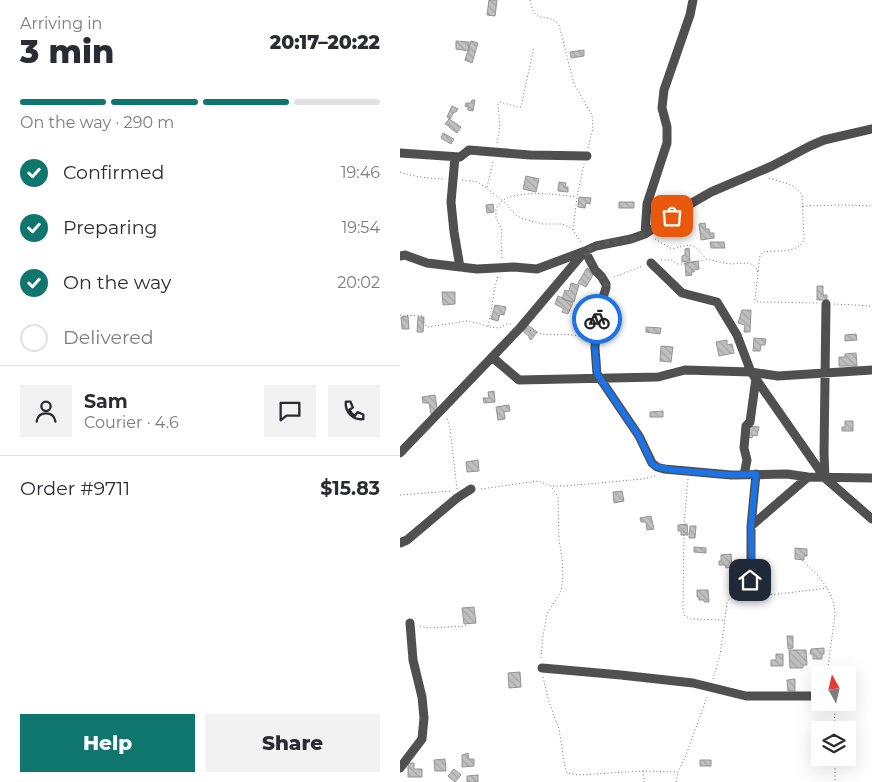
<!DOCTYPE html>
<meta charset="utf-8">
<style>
:root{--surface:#fff;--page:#f2f2f3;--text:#2b2b33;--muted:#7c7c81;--line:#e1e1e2;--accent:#0f766e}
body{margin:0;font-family:Montserrat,sans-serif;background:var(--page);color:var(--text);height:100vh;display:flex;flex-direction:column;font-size:19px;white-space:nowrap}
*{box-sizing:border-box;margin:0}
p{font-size:16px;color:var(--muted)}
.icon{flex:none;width:28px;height:28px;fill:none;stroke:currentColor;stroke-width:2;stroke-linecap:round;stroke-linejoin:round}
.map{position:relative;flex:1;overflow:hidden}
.details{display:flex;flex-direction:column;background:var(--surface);width:400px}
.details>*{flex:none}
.needle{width:32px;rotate:352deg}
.controls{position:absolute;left:411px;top:666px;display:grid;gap:10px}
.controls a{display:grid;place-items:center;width:45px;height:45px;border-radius:0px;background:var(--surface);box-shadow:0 5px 20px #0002;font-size:25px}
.pin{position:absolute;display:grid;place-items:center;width:42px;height:42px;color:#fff;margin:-21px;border-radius:10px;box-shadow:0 2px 8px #0006}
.courier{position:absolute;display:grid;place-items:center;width:50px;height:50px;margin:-25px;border:4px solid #1a73e8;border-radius:50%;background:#fff;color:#222;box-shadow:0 1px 6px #0007}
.summary em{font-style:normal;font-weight:800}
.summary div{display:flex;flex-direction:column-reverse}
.summary{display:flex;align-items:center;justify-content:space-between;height:85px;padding:0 20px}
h1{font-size:32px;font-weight:800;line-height:38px}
.bar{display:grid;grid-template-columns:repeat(4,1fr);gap:8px 5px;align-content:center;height:60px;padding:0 20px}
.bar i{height:6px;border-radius:4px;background:var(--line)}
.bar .selected{background:var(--accent)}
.bar p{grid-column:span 4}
.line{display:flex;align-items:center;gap:12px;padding:0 20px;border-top:1px solid var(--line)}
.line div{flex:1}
.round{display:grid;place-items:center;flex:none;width:52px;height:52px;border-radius:0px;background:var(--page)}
ol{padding:0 20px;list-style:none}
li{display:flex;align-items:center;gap:15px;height:55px}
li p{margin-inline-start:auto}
li .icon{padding:5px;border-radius:50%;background:var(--accent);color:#fff;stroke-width:4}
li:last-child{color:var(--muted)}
li i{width:28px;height:28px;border:2px solid var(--line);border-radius:50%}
.primary-button{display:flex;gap:10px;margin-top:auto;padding:10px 20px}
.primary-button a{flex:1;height:58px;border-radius:0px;background:var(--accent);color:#fff;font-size:20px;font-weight:800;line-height:58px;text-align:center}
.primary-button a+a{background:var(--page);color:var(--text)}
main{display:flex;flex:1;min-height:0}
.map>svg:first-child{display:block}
</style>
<main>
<section class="details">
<div class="summary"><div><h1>3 min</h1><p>Arriving in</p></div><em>20:17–20:22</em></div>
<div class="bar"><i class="selected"></i><i class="selected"></i><i class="selected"></i><i></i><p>On the way · 290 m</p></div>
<ol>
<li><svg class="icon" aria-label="check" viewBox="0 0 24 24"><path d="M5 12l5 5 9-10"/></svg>Confirmed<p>19:46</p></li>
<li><svg class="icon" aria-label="check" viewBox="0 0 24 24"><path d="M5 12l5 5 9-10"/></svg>Preparing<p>19:54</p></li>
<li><svg class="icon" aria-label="check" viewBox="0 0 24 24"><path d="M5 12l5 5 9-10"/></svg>On the way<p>20:02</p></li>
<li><i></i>Delivered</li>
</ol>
<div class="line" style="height:90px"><a class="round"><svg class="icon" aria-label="person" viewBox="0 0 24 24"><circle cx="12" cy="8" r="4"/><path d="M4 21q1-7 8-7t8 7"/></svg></a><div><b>Sam</b><p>Courier · 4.6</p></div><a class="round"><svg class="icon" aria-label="chat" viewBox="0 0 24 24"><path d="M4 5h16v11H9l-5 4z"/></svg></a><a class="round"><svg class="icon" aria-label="phone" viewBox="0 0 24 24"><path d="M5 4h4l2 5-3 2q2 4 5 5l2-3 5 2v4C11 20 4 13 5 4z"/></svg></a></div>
<div class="line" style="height:65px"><div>Order #9711</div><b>$15.83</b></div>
<div class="primary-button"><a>Help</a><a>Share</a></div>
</section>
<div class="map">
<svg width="472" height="782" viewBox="0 0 472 782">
<defs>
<pattern id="building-back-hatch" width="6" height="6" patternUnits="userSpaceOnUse" patternTransform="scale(1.25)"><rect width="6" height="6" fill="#c0c0c0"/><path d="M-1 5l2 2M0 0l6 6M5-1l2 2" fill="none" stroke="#a3a3a3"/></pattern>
</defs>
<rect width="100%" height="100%" fill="#fff"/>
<path fill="url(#building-back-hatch)" stroke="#949494" d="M89,0H97L95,16L87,15Z
M56,41L69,42V51L56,49Z
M71,41L78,43L72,63L65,60Z
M184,50V56L171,58L170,52Z
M72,100H75L73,111L68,110V107L65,106L66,103H71Z
M52,106L58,109L56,112H54L50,119L47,117Z
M49,119L61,127L57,133L49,127V126L45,124Z
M43,133L54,139L51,144L41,138Z
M126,176L139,179L136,192L123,189Z
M159,182L166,183L165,187H168V192L158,191Z
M179,197L191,198L190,204L186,203L185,208L178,207Z
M219,202H234V208H219Z
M93,204L94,212L87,213L86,205Z
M305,223L306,229H309L310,233H314V238L301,240L299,224Z
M310,242H324L325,248H311Z
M289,248L290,261L282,262V256L285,255V249Z
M298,261L299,269L294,270V272H291L292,275L286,276L285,263Z
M187,268L194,273L186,287L178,283Z
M171,283L179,285L174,302L162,299L165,290L169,291Z
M417,286H423V295H427V300H417Z
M42,292H55V304L43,305Z
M158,296L173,303L168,314L162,312L164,309L155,304Z
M95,305L106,307L104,315L100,314L98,321L91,319Z
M342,310H351L350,332H344L345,325L338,323Z
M8,316L9,329H2L1,317Z
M18,317H24L23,332H17Z
M125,323L137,332L131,340L129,338V336L120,329Z
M246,327L261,328L260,334L246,332Z
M456,334L457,340L445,341V335Z
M354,338L366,339L365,345H361L360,351H353Z
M327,340V345L332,344L334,353L319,356L316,342Z
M261,346L273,347L271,362L260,361Z
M456,353L457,366H439V357H445V354Z
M94,391L95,402L84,403L83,398H89L88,392Z
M35,395L38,414H31L29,403H23L22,397Z
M109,405L110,411L104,412L105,419L98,420L96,407Z
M263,411V417H250V412Z
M445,421H453V431H442V427H445Z
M348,426L359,427L357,436L353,435L352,438L346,437Z
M78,460L79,471L67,472L66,462Z
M222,491L224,501L214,503L213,492Z
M251,516L254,529L247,530L246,522H241L240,518Z
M287,524L288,535H281V531H278V525Z
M290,526H296L295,538H289Z
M294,547L306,548V553L294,552Z
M395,548L407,549V556H404V560L395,559Z
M331,554L332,567L326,568L325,565H319V561H321V555Z
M297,590H308L309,602H304V600H299V597H297Z
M74,607L76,623L64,624L62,608Z
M387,636H393V648L388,649Z
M424,648V654H422V659H413V654H410L411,649Z
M389,650H406L407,665H404L402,668H390Z
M376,654H383V666H371V660H376Z
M120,672L121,687L109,688L108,673Z
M395,679V691H388L387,680Z
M68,753L69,759H74V766L62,767V755Z
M45,759L46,771H35L34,760Z
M300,760H311V766H300Z
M8,763H14V769H22V777H8Z
M54,769L61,775L55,782L48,776Z
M78,775V782H67V776Z"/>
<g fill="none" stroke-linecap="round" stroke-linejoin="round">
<path stroke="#727272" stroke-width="1" stroke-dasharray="1 2.5" stroke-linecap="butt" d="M130,0C135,28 147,10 159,25L174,84L192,115L193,128L188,148
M97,143L100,127L98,104L100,102L118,107H121L134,47
M0,172C14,177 29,178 43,179
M62,180L78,182L102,200L117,216L124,219L143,224H161L167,226L173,230L181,242
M87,187L93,162
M403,206L446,205L472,206
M173,230L177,197L184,164
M255,239L272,249C292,244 293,242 306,259L329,264L349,263L353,265L357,269L358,273L355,299V300L358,302L417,303
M102,258L101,240L102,230L96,218V209C98,206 100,202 103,200C122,190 156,194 175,197
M261,260H271L277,264H283L305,260
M358,271L360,255L363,252C376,250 398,254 404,240L402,195C396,184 379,181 367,178
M214,277L243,266
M434,304L472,306
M0,315L22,316L25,325L28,327L67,321L77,323L89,327L99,328L107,324H112
M88,326C92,310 93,292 98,276
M130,330C134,331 138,333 142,334C157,336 173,332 187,339
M47,419L50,428L57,489
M288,479L284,524L283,611L285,616L291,619L323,620
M81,489L138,481L151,486H165L243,479L255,476
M0,495L52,491
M402,560C418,575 434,591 435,614L427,675
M357,595L379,594L427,588
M20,626L29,628L67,626
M141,658L143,635L147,614L161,591L163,577L162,557L159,540L158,497L151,486
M143,677L149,702L159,729L165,767L167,773L178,775L243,771L278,772L286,755L307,697
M313,679L320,655L327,603C329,598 332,597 338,596
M428,702L435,711L434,730
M435,758V782
M243,771L244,782
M276,782L278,773"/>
<path stroke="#505050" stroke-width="9" d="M0,153L60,157L69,150L130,155L187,156
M55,157L51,202L54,232L60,267
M245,234L247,204L267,143V127L262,108L264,90L290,15L293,0
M0,256L5,255L27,263L77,269L114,267L137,269L185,251L195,270L201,276L206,284V288L199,310L196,328L195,348L197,374L239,436L252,463L257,467L264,469L331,475L387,474L408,477L472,478
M251,263L282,293L317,302L337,335L351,372L425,478L472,519
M92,357L119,380L258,377L285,370L351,372L378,376L472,370
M0,453L120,328L185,251L196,246L231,239L245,234L285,207L311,192L372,166L410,146L424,140L472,129
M344,475L347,460L344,448L346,426L350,422L356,378
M425,478L424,453L426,304
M351,526L408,477
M0,543L7,540L57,498L71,489
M347,596L351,565V526L356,474
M142,668L221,675L293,683L346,696H420
M0,768L22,739L24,718L22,697L13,660L10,623"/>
</g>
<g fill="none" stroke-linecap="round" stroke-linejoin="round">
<path stroke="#595959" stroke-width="5" stroke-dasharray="0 9" d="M197,319C199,308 205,299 206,289C207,280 199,275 194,269C191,263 188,257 185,251C201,241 221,243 238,237C251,233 261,223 272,216"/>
<path stroke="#1a73e8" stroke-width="6" d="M197,319L195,348L197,374L239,436L252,464L257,467L273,470L331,475L356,474L351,526L352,565L350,580"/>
</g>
</svg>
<div class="controls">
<a><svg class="needle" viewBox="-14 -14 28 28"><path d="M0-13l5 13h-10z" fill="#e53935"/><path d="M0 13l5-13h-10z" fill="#7c7c81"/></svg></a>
<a><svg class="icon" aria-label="layers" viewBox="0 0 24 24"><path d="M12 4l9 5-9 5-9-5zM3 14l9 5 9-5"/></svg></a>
</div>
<div class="pin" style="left:272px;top:216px;background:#ea580c"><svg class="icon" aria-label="bag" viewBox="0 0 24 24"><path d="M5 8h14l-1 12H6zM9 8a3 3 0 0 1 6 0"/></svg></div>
<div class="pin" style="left:350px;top:580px;background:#1f2937"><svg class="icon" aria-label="home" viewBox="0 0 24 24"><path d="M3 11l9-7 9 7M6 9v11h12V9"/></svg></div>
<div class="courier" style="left:197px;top:319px"><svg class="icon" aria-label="bike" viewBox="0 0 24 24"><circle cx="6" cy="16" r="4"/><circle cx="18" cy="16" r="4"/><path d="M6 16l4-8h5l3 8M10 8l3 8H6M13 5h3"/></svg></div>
</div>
</main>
